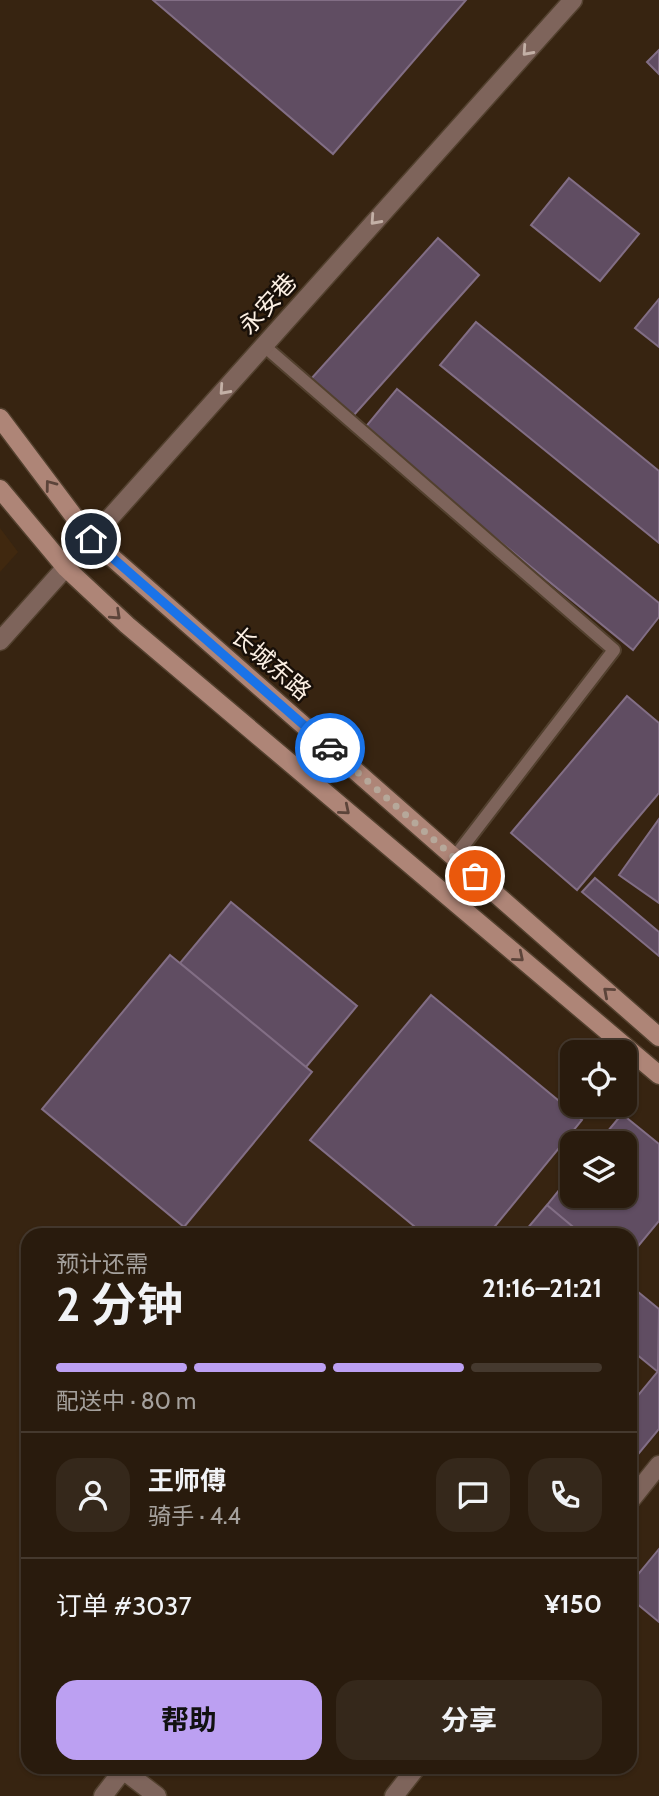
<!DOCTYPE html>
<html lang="zh">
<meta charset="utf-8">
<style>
:root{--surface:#291b0d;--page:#35281b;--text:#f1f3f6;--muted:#a5a19d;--line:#45392e;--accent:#bca0f2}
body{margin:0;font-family:Cabin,"Noto Sans SC",sans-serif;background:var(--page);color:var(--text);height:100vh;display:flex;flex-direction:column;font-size:26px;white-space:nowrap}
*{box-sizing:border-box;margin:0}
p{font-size:23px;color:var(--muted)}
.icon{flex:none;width:38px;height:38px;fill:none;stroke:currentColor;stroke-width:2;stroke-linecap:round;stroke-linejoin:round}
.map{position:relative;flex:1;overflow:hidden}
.panel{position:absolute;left:21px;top:1228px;width:616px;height:546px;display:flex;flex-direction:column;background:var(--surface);border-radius:21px;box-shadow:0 2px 5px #0004,0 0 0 2px var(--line)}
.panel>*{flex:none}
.fabs{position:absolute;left:560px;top:1040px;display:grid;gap:14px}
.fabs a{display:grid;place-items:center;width:77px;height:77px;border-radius:14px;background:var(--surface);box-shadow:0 2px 5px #0004,0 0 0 2px var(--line);font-size:35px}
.pin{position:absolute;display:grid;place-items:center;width:60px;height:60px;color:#fff;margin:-30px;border:4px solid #fff;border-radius:50%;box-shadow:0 2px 7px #0007}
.courier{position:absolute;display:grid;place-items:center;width:70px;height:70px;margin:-35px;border:5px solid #1a73e8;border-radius:50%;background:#fff;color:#222;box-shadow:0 2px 9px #0007}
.summary em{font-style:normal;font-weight:700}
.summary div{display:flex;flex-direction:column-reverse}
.summary{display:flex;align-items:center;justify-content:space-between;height:119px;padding:0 35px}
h1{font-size:46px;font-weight:700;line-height:52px}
.bar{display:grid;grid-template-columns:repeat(4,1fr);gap:10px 7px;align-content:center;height:84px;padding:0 35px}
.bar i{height:9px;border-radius:5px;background:var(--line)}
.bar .selected{background:var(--accent)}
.bar p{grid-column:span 4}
.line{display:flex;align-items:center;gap:18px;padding:0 35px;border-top:2px solid var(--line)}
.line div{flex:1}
.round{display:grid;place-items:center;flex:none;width:74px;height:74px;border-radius:21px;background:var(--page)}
.cta{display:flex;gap:14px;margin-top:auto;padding:14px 35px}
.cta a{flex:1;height:80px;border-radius:21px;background:var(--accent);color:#111;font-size:28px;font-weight:700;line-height:80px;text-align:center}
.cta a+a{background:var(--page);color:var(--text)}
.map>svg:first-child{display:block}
</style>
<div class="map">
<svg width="659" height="1796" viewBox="0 0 659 1796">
<rect width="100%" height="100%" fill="#372411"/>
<path fill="#40280f" d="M0,528L18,552L0,572Z"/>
<path fill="#604d62" stroke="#826e85" stroke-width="2" d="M153,0H466L333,154Z
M659,50V74L647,62Z
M569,178L639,234L600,281L531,225Z
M438,238L479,275L353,416L311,379Z
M659,299V347L635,328Z
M476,322L659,471V543L440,365Z
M397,389L659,603V617L633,650L363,430Z
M627,696L659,723V793L577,890L511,833Z
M659,819V903L619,875Z
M595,878L659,932V956L582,892Z
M231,902L357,1006L306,1067L180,963Z
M170,955L312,1072L184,1227L42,1109Z
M431,995L582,1120L487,1236H426L310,1140Z
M622,1114L659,1144V1221L630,1256V1236H584L547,1205L572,1174V1195H625V1143H598Z
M547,1205L584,1236H521Z
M632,1287L659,1309L658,1372L630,1349Z
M659,1370V1429L630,1464V1405Z
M659,1549V1622L630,1598V1584Z"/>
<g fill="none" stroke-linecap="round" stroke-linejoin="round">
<g stroke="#52402e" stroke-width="16">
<path id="service" d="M263,345L614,650L454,858"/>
</g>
<g stroke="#52402e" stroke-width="21">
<path id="minor" d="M91,539L573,0
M103,1796L123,1770L157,1796"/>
</g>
<g stroke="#52402e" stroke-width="21">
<path id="tertiary" d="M0,641L91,539
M630,1501L659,1465
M394,1796L416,1768"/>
</g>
<g stroke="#52402e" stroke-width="21">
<path id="secondary" d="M0,418L91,539L659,1037
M0,489L66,568L127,625L659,1075"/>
</g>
<use href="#service" stroke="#7e645b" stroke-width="12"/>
<use href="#minor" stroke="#7e645b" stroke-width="18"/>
<use href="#tertiary" stroke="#7e645b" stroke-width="18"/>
<use href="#secondary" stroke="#ae8577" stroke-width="18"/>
</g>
<defs><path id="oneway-chevron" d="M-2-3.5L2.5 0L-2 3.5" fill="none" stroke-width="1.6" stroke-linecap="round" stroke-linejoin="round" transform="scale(1.75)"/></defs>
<g stroke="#c3b0a6">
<use href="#oneway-chevron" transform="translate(527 51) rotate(132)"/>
<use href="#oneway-chevron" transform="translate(375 220) rotate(132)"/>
<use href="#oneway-chevron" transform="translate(224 390) rotate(132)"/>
</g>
<g stroke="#5c443a">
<use href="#oneway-chevron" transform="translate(50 485) rotate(-127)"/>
<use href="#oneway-chevron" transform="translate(116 615) rotate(43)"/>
<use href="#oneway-chevron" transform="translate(345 810) rotate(40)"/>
<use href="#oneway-chevron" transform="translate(519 957) rotate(40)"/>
<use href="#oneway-chevron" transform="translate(608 992) rotate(-139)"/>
</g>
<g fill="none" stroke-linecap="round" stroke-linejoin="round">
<path stroke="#b6a89a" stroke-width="7" stroke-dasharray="0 12.6" d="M330,748L475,876"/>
<path stroke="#1a73e8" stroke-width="9" d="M91,539L330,748"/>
</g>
<g text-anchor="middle" stroke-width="5" stroke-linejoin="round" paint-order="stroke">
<g font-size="24" fill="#fbefe3" stroke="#180f08">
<text transform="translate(268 304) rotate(-48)" y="8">永安巷</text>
<text transform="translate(271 664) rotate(41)" y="8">长城东路</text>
</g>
</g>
</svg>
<div class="fabs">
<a><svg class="icon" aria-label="locate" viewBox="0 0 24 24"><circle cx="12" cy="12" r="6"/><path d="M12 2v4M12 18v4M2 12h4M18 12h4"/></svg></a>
<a><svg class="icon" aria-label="layers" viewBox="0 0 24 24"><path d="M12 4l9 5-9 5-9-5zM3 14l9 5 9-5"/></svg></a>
</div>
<div class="pin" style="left:475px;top:876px;background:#ea580c"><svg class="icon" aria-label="bag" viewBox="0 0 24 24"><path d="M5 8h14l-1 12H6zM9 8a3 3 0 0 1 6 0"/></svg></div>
<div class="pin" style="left:91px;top:539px;background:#1f2937"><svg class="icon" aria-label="home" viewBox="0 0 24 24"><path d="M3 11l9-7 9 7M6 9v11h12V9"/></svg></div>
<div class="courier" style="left:330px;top:748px"><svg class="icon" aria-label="car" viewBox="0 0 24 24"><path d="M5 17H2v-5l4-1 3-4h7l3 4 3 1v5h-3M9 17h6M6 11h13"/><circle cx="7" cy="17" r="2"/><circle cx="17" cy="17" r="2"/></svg></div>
<section class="panel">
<div class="summary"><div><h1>2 分钟</h1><p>预计还需</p></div><em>21:16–21:21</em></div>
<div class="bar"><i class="selected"></i><i class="selected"></i><i class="selected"></i><i></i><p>配送中 · 80 m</p></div>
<div class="line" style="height:126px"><a class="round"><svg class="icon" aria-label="person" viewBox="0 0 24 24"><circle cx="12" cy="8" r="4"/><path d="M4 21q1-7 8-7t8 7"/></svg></a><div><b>王师傅</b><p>骑手 · 4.4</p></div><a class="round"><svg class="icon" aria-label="chat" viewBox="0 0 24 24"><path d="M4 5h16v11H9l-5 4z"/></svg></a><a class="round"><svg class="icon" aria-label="phone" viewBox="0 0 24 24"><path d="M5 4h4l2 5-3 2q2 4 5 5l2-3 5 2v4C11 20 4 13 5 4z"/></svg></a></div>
<div class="line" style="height:91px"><div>订单 #3037</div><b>¥150</b></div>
<div class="cta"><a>帮助</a><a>分享</a></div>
</section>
</div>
